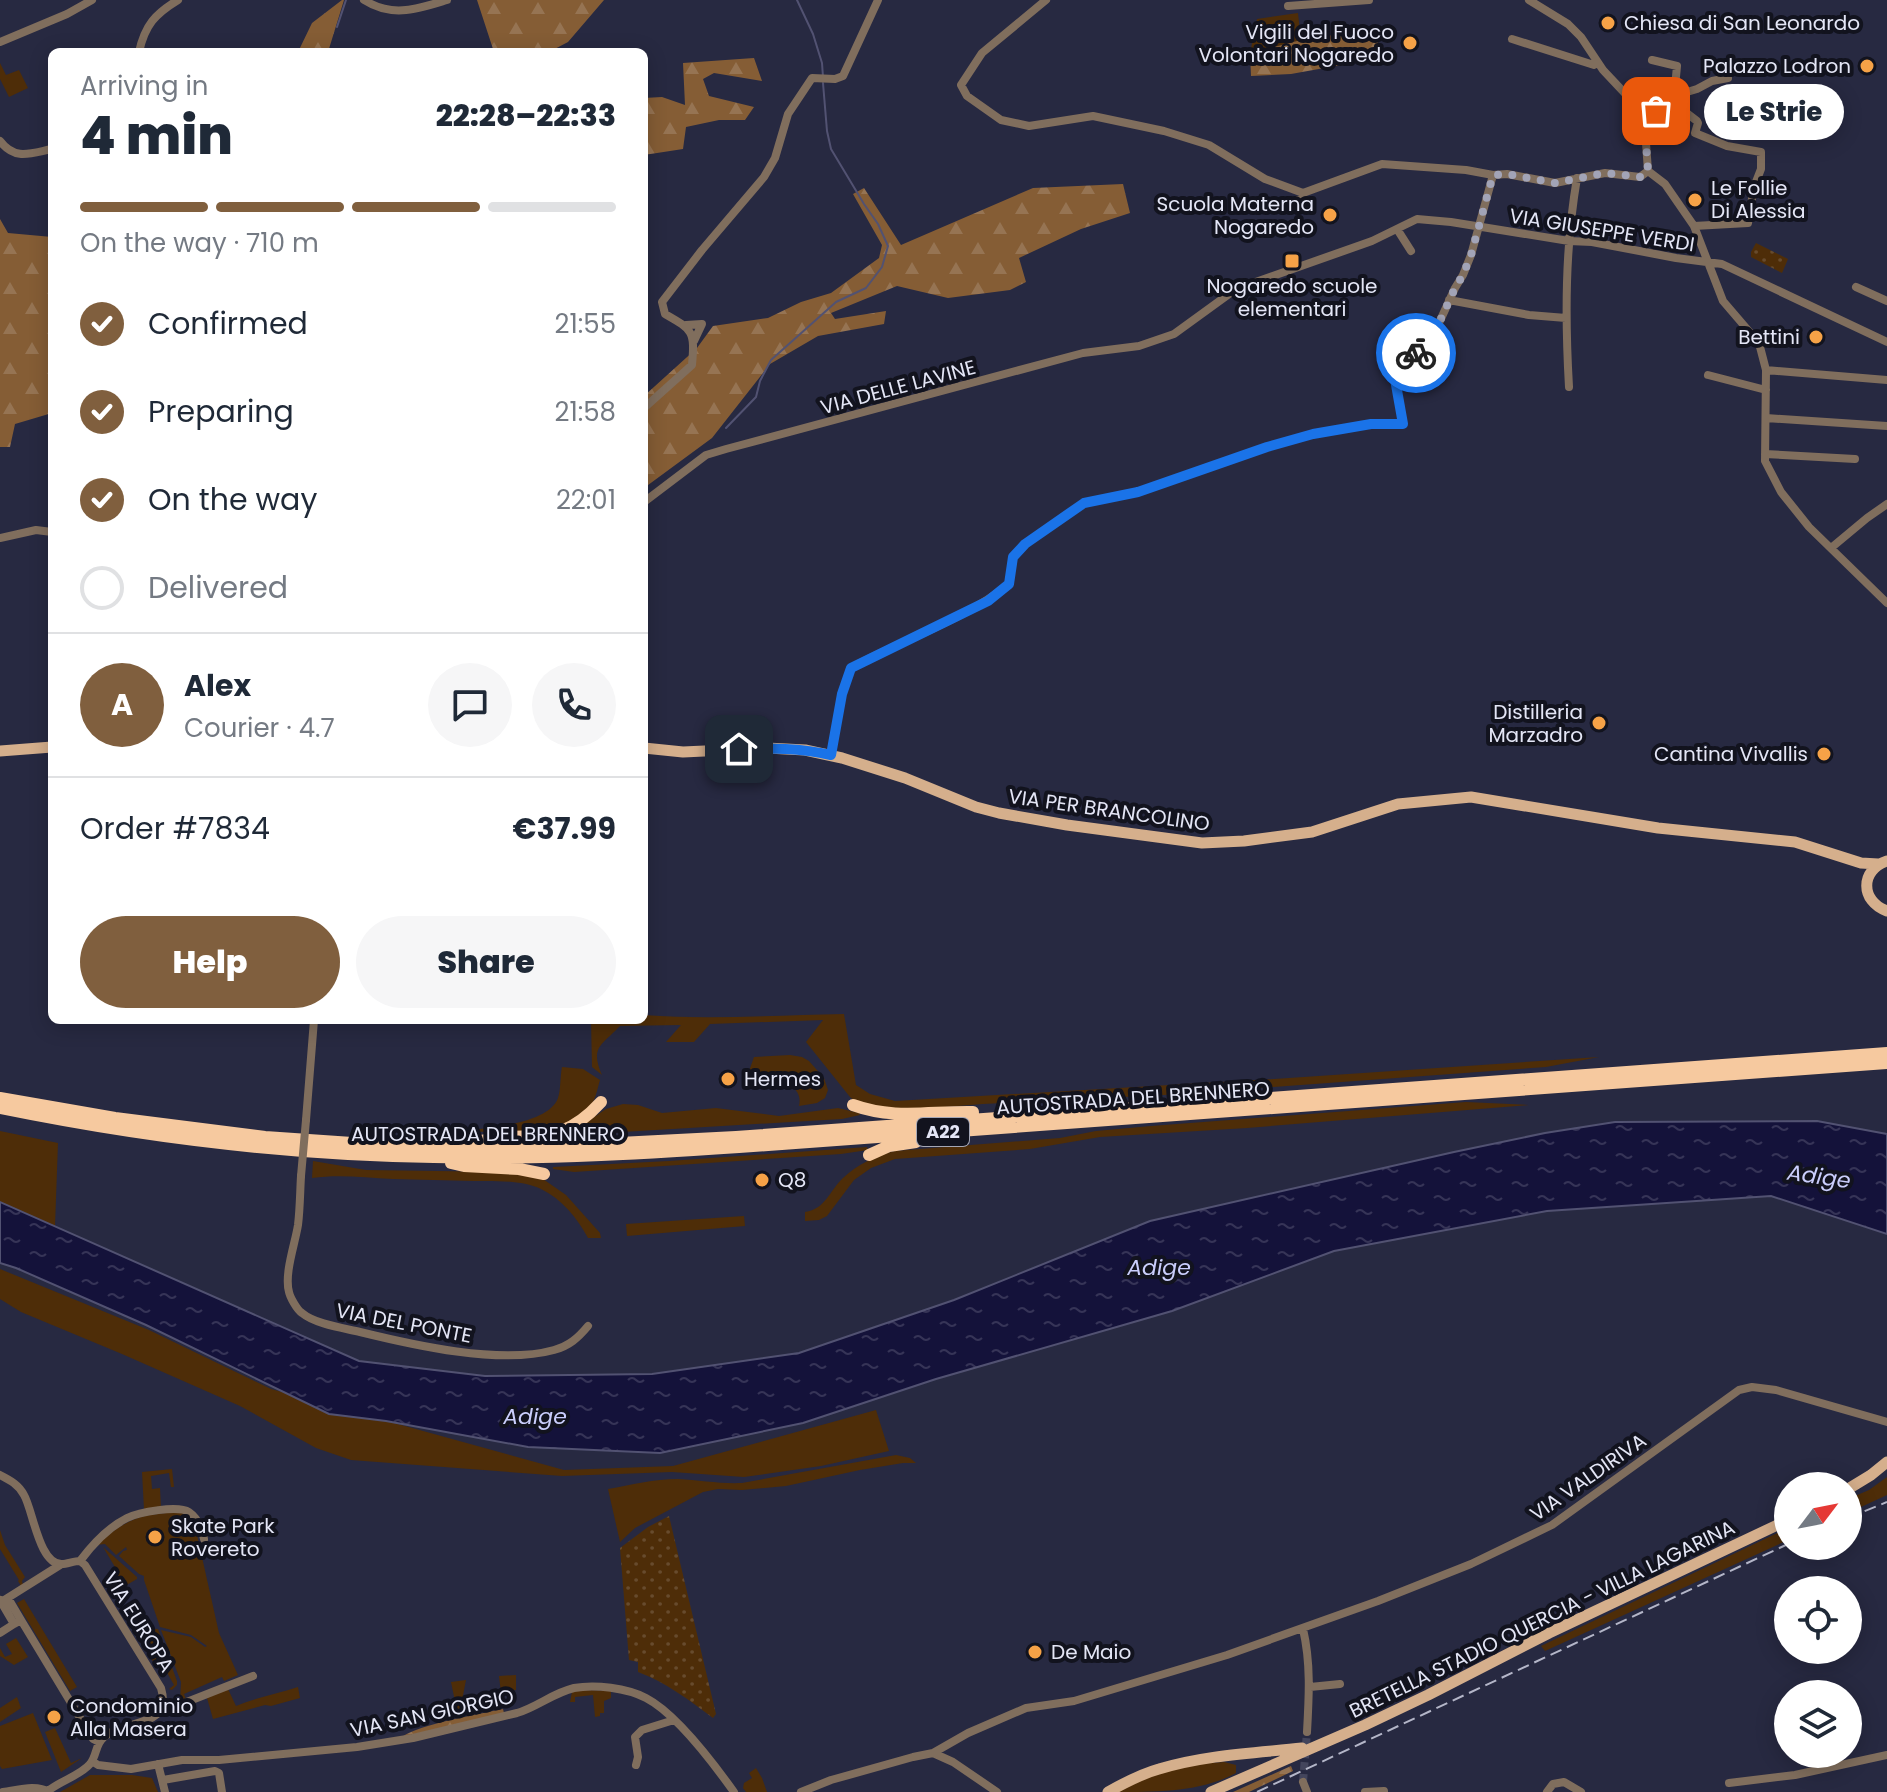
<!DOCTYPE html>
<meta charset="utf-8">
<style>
:root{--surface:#fff;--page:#f6f6f7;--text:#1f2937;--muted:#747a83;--line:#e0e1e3;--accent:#805f3e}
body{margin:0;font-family:Poppins,sans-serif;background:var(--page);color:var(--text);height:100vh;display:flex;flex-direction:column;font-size:30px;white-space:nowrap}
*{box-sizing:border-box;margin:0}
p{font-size:26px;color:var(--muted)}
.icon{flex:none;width:44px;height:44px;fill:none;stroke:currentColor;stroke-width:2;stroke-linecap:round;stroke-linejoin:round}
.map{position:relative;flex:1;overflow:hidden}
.sheet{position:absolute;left:48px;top:48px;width:600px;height:976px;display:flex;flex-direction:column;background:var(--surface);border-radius:12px;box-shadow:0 4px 20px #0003}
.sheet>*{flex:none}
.needle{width:52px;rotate:58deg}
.fabs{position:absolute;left:1774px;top:1472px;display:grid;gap:16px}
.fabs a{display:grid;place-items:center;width:88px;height:88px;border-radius:50%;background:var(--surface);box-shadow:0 4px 20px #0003;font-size:40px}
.pin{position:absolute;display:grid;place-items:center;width:68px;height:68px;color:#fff;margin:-34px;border-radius:16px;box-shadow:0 4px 12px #0006}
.courier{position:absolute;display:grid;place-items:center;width:80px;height:80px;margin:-40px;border:6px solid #1a73e8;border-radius:50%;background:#fff;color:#222;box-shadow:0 2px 10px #0007}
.bubble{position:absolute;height:56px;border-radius:28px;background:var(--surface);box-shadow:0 4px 20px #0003;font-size:26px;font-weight:800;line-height:56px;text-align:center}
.overview em{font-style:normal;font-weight:800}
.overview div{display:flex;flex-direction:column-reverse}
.overview{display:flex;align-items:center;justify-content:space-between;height:136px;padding:0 32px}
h1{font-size:52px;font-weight:800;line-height:60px}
.bar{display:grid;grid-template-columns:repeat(4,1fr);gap:12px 8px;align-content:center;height:96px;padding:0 32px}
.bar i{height:10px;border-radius:6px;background:var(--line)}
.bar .current{background:var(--accent)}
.bar p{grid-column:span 4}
.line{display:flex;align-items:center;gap:20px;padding:0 32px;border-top:2px solid var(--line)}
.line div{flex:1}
.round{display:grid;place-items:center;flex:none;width:84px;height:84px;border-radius:42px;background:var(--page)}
ol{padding:0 32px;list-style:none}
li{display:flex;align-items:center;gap:24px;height:88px}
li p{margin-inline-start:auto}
li .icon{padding:8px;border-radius:50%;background:var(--accent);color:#fff;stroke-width:4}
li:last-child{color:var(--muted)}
li i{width:44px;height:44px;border:4px solid var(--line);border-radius:50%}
.action{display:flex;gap:16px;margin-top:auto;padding:16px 32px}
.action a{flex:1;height:92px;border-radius:48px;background:var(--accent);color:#fff;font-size:32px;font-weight:800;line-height:92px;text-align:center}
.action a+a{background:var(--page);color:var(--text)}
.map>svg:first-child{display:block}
</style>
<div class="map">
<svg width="1887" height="1792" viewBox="0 0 1887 1792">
<defs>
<pattern id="forest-firs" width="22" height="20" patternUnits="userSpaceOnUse" patternTransform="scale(2)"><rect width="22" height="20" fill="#855d35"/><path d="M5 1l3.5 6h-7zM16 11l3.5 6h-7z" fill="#967453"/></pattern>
<pattern id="park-dots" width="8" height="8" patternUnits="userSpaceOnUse" patternTransform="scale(2)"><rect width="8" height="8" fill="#4e2d08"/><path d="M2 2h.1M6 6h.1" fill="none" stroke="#674b2d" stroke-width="1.8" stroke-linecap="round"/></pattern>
<pattern id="water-ripples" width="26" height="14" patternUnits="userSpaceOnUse" patternTransform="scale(2)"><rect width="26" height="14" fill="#14123a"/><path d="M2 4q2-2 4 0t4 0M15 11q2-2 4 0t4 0" fill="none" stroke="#363457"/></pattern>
</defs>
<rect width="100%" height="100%" fill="#272941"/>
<path fill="#4e2d08" d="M1298,13L1301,40L1250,53L1257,19Z
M0,63L6,75L19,70L28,88L9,97L0,79Z
M844,1014L856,1085L870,1094L895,1101L1274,1079L1599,1057L1546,1067L1164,1095L983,1104L908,1110L885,1109L855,1101L850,1097L806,1042L823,1020L710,1024L694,1042H666L681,1025L620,1026C601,1046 590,1047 602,1075L592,1067L591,1020H644V1015C710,1020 777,1015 844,1014Z
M790,1055L802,1057L809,1061L824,1078L828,1090L825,1098L817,1103L799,1106C801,1097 798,1091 791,1086V1076L749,1071L754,1057Z
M562,1067L583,1069L600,1080C597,1090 595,1103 588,1109C555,1140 506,1132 464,1131C487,1128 549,1124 558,1098C561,1089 560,1076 562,1067Z
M1466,1102L1529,1105L1247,1128L1100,1137L1030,1149L895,1159L871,1168L854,1180L827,1216L819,1220L805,1221V1212C826,1209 829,1191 843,1178C857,1165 876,1155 895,1151L1060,1138L1096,1131L1151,1126Z
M623,1104L638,1105L662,1113L716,1108L779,1116L838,1108L859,1113L860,1115L842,1119L572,1135L570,1133L606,1109Z
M0,1131L58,1143L55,1226L0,1202Z
M867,1147L868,1150L841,1154L574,1172L553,1169V1167L669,1161Z
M313,1161L366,1170L509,1172L543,1179L566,1195L600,1233L601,1238H588C577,1218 562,1199 541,1189C521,1180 496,1181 474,1181C447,1180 420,1180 393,1179C365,1178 341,1174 312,1178Z
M744,1216L745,1226L627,1236L626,1224Z
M0,1269L149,1330L271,1389L564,1470L673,1466L876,1410L889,1451L821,1466L744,1477L672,1472L562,1476L351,1460L316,1448L240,1406L122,1354L21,1312L0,1299Z
M896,1455L910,1458L916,1463H903L860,1470L786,1486L742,1490L718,1489L703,1492L635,1528L620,1542L608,1489C631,1485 654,1479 678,1479C699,1480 720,1484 742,1483Z
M172,1469L174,1487H171L169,1473L151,1476L152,1489L160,1488L161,1508L144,1509L142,1472Z
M1887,1477V1495L1848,1513V1499L1869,1490Z
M179,1512C189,1514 192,1517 195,1526L219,1633L238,1675L224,1681L222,1677L184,1694L186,1699L180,1701L181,1682L161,1630L191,1637L205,1647L207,1646L191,1635L160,1627L144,1580V1576L139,1574L119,1556L123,1551L127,1550L126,1547L116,1555L105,1544L96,1545C129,1518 137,1515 179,1512Z
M1788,1528V1540L1545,1651L1541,1646Z
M0,1530L5,1545L25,1577L22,1581L23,1585L21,1586L18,1581L19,1580L0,1549Z
M103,1547L137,1577V1579L111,1594L104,1581L118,1572Z
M24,1599L77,1687L70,1691L17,1603Z
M141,1628L158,1629L177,1681V1685L172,1690L169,1689L174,1685L160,1660L154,1663L134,1632Z
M16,1638L28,1657L14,1665L0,1656V1648L5,1657L12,1654L6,1644Z
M516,1675V1690L501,1693L499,1676Z
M466,1680L460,1711H457L451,1682Z
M298,1687L300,1698L271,1706L265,1705L213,1719L207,1698L228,1689L236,1706C255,1698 276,1694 298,1687Z
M583,1690L611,1691V1698L604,1701V1713H600V1716L595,1717L593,1695L575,1697V1702H570L572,1692Z
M17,1697L21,1708L0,1722V1708Z
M33,1713L52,1760L2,1769L0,1766V1726Z
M55,1728L71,1763L82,1758L61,1772L45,1732Z
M1224,1762L1236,1765V1773C1201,1792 1158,1792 1117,1792L1155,1773L1197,1764Z
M756,1768L762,1778L767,1792H746L743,1788L744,1783L752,1778L749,1773Z
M90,1775H132L152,1778L158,1792H60Z"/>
<path fill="url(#forest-firs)" d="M342,0H344L328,52H298L312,23Z
M477,0H604L568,42L549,52H494Z
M1353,32L1377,35L1380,58L1291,74L1251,76L1250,53L1301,40Z
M754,58L762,81L714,73L703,79L709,96L754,107L745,120H719L686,127L683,149L644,155V98L662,97L685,105L683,63Z
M1123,184L1130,213L1081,229L1019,258L1026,282L1010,290L948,298L897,286L831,313L835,319L886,311L884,324L818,336L770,364L712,438L644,488V396L697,348L713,326L768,318L801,302L831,293L879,258L882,245L853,194L864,188L901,245L1033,188Z
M0,219L8,233L52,237V271L48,279L52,281V413L15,424L10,447H0Z
M503,1709L504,1713L402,1737C420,1724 480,1714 503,1709Z
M1291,1766L1293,1771L1249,1792H1233Z"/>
<path fill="url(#park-dots)" d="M1756,243L1788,259L1782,273L1751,257V252Z
M669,1516L716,1714L713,1718C690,1701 666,1682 638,1672V1662L629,1660L620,1548L648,1527Z"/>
<path fill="url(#water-ripples)" stroke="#525272" stroke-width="2" d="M1817,1121L1887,1134V1234L1771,1196L1547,1211L1334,1251L1172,1311L936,1379L803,1423L660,1453L528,1447L386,1421L329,1414L146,1325L16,1268L0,1263V1202L359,1361L485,1376L652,1374L799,1353L954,1300L1150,1221L1454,1152L1545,1133L1615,1122Z"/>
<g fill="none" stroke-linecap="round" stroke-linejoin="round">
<path stroke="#525272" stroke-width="2" d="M797,0L813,34L822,63L823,77
M337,27L346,0
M726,428L756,397L760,381L771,360L836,302L866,288L882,267L888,246L878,224L864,204L831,149L827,131L823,83"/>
<path stroke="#43455c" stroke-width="8" stroke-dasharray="8 4" stroke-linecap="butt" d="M1303,1782L1307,1732"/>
<path stroke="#806e5d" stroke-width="8" d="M364,0C392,18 417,9 447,0
M1046,0L982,53L961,85L967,96L1001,120L1029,126L1093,116L1164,131L1209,145L1265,179L1303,193
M1529,0L1568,24L1581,37L1603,70L1634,103L1645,129L1648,171
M1288,6L1369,0
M1512,39L1594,65
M0,42L67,14L92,0
M139,52C145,25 155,14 178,0
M1652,60L1677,66L1675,87L1667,98L1697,121L1698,123L1695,133L1727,146L1761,152V169L1754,187L1748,223L1694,226
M1645,129L1667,98L1697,89L1712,81L1728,78
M0,141C15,161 31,153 52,149
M1648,171L1665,184L1694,226L1723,301L1759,343L1766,370L1765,461L1781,492L1809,527L1887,603
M1298,201L1303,193L1382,164L1466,170L1493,175L1507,174L1555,183L1605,173L1640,177L1648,171
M1397,229L1411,251
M1856,287L1887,301
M1449,300L1529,315L1566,318
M686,325L702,324L694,341
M1766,370L1887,380
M1708,375L1766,390
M1569,387C1565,317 1565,248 1577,178
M644,408L692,365C695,331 693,330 665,314L662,302L702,250L764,177L775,158L788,114L812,78L835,79L843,76L878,0
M1766,418L1887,426
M1765,454L1855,459
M644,502L706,455L726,449L1083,353L1139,346L1174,334L1236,289L1372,241L1417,219L1451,222L1569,241L1592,242L1676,258L1722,264L1887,342
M0,538L36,530L52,532
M1831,548L1867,518L1887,504
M831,755L842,694L851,668C903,639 963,621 1009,584L1013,557L1025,544L1084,503L1138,492L1267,447L1313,434L1371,424H1403L1395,379L1402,367L1434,334L1455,288L1463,275L1471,255L1493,175
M306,1120L314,1020
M301,1176C300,1193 300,1209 298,1225C295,1244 284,1274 289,1292C290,1297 297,1310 302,1313C315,1324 343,1328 360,1332C413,1345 500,1365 554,1350C569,1346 578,1338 588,1326
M0,1475C10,1480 19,1485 24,1495C33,1510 39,1565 62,1564C67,1564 74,1561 80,1561L85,1565L161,1688C173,1729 126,1718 104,1737C95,1744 97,1756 90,1764C81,1775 60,1781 48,1791
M80,1561C92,1545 109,1527 127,1518C139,1512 178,1505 189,1512C198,1518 202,1529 204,1539
M8,1598L21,1620
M0,1600L14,1624
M1,1602L60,1565
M14,1624L21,1620L88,1731L93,1739L99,1742
M1303,1629C1311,1663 1309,1697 1307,1732
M0,1633L14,1624
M1310,1687L1340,1684
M164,1705L174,1707L253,1676
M933,1753L953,1762L997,1792
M92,1761L98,1765L131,1769L182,1760H219L357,1747L413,1738L517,1713C537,1707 553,1693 574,1688C595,1684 627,1688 646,1698C677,1714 714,1764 734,1792
M158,1764L165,1792
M636,1765L638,1757L635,1737L642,1730L674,1720
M163,1780L215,1771L219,1773L222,1792
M1303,1782L1307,1792
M1729,1783L1795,1775L1887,1755
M3,1792C18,1790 36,1784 49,1792
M801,1792L831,1780L913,1757L933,1753L968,1733L1026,1708L1074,1701L1227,1655L1378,1601L1471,1564L1552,1525L1739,1390L1752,1387L1776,1390L1887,1422
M1365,1792L1384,1791
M1547,1792L1553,1784L1564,1782L1581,1792"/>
<path stroke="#d5af8c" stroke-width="11" d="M644,748L683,752L767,748L805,750L842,758L905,778L976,807L999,813L1067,825L1202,843L1244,841L1312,832L1398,804L1471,797L1658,828L1795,842L1861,863L1878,864
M0,751L52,747
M1887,861C1860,870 1860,901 1887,911
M1848,1489L1871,1475L1887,1462
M1108,1792C1124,1783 1141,1774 1159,1769C1205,1755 1255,1753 1302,1748
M1211,1792L1365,1725L1428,1695L1549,1633L1788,1520"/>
<path stroke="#f6c99f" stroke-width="12" d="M0,1098L115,1118L265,1137L381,1145L542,1147L736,1137L1887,1053
M853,1105C894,1120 931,1111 973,1112
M0,1108C142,1137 289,1155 434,1157C546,1160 656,1153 768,1145L1887,1063
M480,1141C533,1130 558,1149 601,1102
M869,1155L889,1146L916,1142
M451,1163L464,1166L519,1169L544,1174"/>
<path stroke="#b4b6c8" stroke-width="2" stroke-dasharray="12 6" stroke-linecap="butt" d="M1848,1518L1887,1502
M1257,1792L1788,1544"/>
<path stroke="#806e5d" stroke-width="8" d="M301,1176L306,1120"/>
</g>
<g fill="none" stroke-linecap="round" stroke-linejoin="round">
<path stroke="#a2a4b7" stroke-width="8" stroke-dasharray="0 14.4" d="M1416,353L1434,334L1455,288L1463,275L1471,255L1493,175L1507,174L1555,183L1605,173L1640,177L1648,171L1645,129L1656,111"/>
<path stroke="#1a73e8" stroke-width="10" d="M739,749C771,748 800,748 831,755L842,694L851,668L988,601L1009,584L1013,557L1025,544L1084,503L1138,492L1267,447L1313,434L1371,424H1403L1395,379L1402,367L1416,353"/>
</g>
<g fill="#f6a247" stroke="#12131e" stroke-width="3">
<circle cx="1608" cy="23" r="8"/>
<circle cx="1410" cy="43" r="8"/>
<circle cx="1867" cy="66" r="8"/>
<circle cx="1695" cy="200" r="8"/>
<circle cx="1330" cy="215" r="8"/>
<rect x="1284" y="253" width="16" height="16" rx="4"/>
<circle cx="1816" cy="337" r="8"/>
<circle cx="1599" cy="723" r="8"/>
<circle cx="1824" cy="754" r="8"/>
<circle cx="728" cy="1079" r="8"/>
<circle cx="762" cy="1180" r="8"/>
<circle cx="155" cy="1537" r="8"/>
<circle cx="1035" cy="1652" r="8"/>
<circle cx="54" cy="1717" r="8"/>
</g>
<g text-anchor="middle" stroke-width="8" stroke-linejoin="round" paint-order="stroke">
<rect fill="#12131e" stroke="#a5a7b5" stroke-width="2" x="917" y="1118" width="52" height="28" rx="6"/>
<g font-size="18" font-weight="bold" fill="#e4e6f6">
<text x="943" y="1138">A22</text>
</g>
<g font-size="20" fill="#e4e6f6" stroke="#12131e" text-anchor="start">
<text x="1624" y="30">Chiesa di San Leonardo</text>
<text x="1394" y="39" text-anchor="end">Vigili del Fuoco<tspan x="1394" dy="23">Volontari Nogaredo</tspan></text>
<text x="1851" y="73" text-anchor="end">Palazzo Lodron</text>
<text x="1711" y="195">Le Follie<tspan x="1711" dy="23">Di Alessia</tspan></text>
<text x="1314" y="211" text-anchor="end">Scuola Materna<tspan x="1314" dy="23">Nogaredo</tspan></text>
<text x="1292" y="293" text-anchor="middle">Nogaredo scuole<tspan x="1292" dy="23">elementari</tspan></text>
<text x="1800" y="344" text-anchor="end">Bettini</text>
<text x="1583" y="719" text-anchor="end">Distilleria<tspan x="1583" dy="23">Marzadro</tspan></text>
<text x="1808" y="761" text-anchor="end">Cantina Vivallis</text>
<text x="744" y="1086">Hermes</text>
<text x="778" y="1187">Q8</text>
<text x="171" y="1533">Skate Park<tspan x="171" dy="23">Rovereto</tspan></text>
<text x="1051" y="1659">De Maio</text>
<text x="70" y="1713">Condominio<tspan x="70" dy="23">Alla Masera</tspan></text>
</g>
<g font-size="20" fill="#e4e6f6" stroke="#12131e">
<text transform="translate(1602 230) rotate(9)" y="7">VIA GIUSEPPE VERDI</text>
<text transform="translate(898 387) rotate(-15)" y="7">VIA DELLE LAVINE</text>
<text transform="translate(1109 810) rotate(8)" y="7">VIA PER BRANCOLINO</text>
<text transform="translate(1133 1098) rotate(-4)" y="7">AUTOSTRADA DEL BRENNERO</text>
<text x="488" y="1141">AUTOSTRADA DEL BRENNERO</text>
<text transform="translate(404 1323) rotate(11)" y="7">VIA DEL PONTE</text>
<text transform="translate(1588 1477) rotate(-35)" y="7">VIA VALDIRIVA</text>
<text transform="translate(1542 1619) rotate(-26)" y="7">BRETELLA STADIO QUERCIA - VILLA LAGARINA</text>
<text transform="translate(139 1622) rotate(58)" y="7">VIA EUROPA</text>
<text transform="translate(432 1713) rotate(-12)" y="7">VIA SAN GIORGIO</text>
</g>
<g font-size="22" font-style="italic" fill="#cacefc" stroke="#12131e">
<text transform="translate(1819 1176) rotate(8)" y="8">Adige</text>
<text x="1159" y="1275">Adige</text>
<text x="535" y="1424">Adige</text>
</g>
</g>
</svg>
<div class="fabs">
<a><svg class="needle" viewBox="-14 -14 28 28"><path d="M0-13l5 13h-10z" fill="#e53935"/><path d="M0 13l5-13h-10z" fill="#747a83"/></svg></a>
<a><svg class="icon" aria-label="locate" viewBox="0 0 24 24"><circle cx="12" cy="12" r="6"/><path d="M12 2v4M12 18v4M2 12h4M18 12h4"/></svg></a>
<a><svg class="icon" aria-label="layers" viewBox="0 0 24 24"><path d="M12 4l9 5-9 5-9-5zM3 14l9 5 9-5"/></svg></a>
</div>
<div class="pin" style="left:1656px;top:111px;background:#ea580c"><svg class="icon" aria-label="bag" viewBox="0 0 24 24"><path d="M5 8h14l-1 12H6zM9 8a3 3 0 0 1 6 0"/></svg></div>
<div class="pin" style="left:739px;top:749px;background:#1f2937"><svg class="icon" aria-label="home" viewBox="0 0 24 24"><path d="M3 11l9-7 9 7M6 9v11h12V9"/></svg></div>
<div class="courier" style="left:1416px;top:353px"><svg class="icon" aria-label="bike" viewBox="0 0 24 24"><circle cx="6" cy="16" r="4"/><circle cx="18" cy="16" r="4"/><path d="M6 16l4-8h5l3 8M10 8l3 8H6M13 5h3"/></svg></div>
<div class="bubble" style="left:1704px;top:84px;width:140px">Le Strie</div>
<section class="sheet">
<div class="overview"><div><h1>4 min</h1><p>Arriving in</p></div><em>22:28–22:33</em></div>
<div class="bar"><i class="current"></i><i class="current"></i><i class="current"></i><i></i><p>On the way · 710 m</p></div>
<ol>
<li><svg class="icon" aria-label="check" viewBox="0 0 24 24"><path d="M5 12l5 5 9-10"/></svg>Confirmed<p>21:55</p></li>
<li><svg class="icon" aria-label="check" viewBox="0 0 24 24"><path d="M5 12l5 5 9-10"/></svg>Preparing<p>21:58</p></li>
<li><svg class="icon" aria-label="check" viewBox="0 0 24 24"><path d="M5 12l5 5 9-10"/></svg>On the way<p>22:01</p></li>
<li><i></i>Delivered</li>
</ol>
<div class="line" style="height:144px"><b class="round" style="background:var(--accent);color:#fff">A</b><div><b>Alex</b><p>Courier · 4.7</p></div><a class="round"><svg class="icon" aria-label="chat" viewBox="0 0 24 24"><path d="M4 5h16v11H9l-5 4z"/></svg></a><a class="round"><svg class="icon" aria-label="phone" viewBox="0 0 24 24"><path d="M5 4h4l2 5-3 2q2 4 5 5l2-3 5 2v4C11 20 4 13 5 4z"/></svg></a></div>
<div class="line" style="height:104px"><div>Order #7834</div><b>€37.99</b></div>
<div class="action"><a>Help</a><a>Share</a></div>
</section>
</div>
